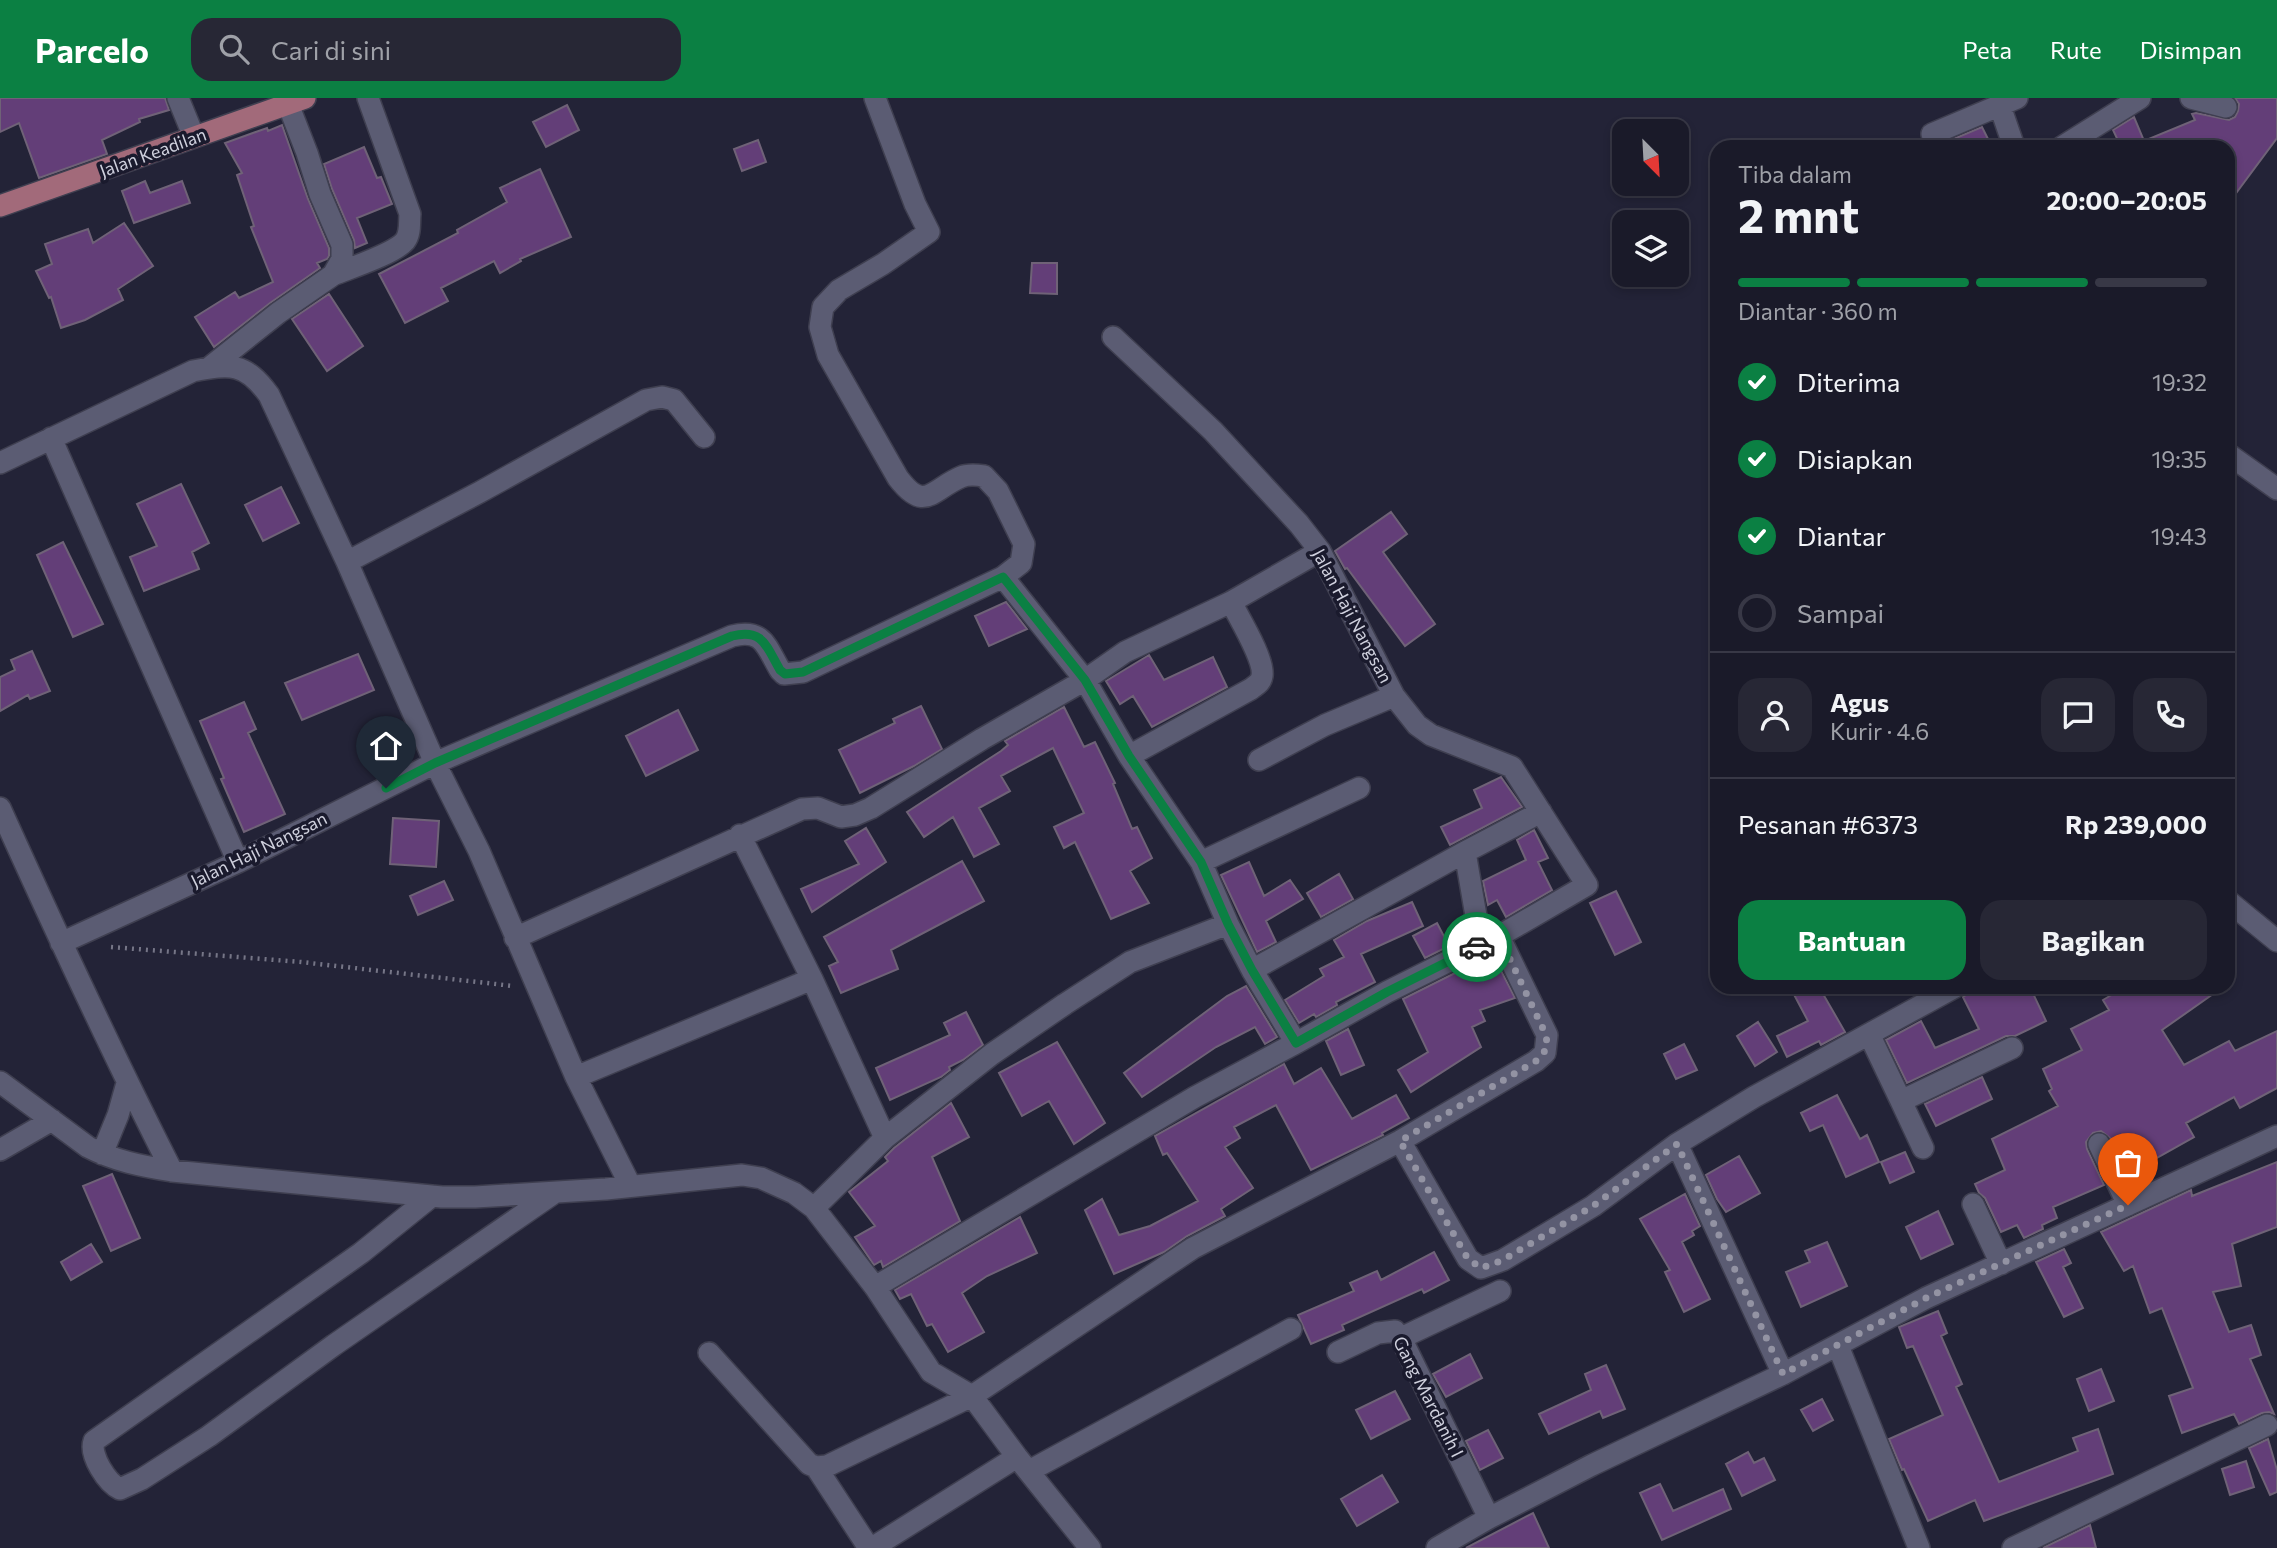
<!DOCTYPE html>
<html lang="id">
<meta charset="utf-8">
<style>
:root{--surface:#1a1a29;--page:#272735;--text:#f1f3f6;--muted:#9fa1a8;--line:#383846;--accent:#0b8043}
body{margin:0;font-family:Commissioner,sans-serif;background:var(--page);color:var(--text);height:100vh;display:flex;flex-direction:column;font-size:26px;white-space:nowrap}
*{box-sizing:border-box;margin:0}
p{font-size:23px;color:var(--muted)}
.icon{flex:none;width:38px;height:38px;fill:none;stroke:currentColor;stroke-width:2;stroke-linecap:round;stroke-linejoin:round}
.map{position:relative;flex:1;overflow:hidden}
.sheet{position:absolute;left:1710px;top:42px;width:525px;height:854px;display:flex;flex-direction:column;background:var(--surface);border-radius:21px;box-shadow:0 4px 10px #0003,0 0 0 2px var(--line)}
.sheet>*{flex:none}
.needle{width:46px;rotate:156deg}
.tools{position:absolute;left:1612px;top:21px;display:grid;gap:14px}
.tools a{display:grid;place-items:center;width:77px;height:77px;border-radius:14px;background:var(--surface);box-shadow:0 4px 10px #0003,0 0 0 2px var(--line);font-size:35px}
.pin{position:absolute;display:grid;place-items:center;width:60px;height:60px;color:#fff;margin:-72px -30px;border-radius:50% 50% 50% 0;rotate:-45deg;box-shadow:0 0 7px #0007}
.pin .icon{rotate:45deg}
.courier{position:absolute;display:grid;place-items:center;width:70px;height:70px;margin:-35px;border:5px solid #0b8043;border-radius:50%;background:#fff;color:#222;box-shadow:0 2px 9px #0007}
.overview em{font-style:normal;font-weight:700}
.overview div{display:flex;flex-direction:column-reverse}
.overview{display:flex;align-items:center;justify-content:space-between;height:119px;padding:0 28px}
h1{font-size:46px;font-weight:700;line-height:52px}
.bar{display:grid;grid-template-columns:repeat(4,1fr);gap:10px 7px;align-content:center;height:84px;padding:0 28px}
.bar i{height:9px;border-radius:5px;background:var(--line)}
.bar .active{background:var(--accent)}
.bar p{grid-column:span 4}
.line{display:flex;align-items:center;gap:18px;padding:0 28px;border-top:2px solid var(--line)}
.line div{flex:1}
.round{display:grid;place-items:center;flex:none;width:74px;height:74px;border-radius:21px;background:var(--page)}
ol{padding:0 28px;list-style:none}
li{display:flex;align-items:center;gap:21px;height:77px}
li p{margin-inline-start:auto}
li .icon{padding:7px;border-radius:50%;background:var(--accent);color:#fff;stroke-width:4}
li:last-child{color:var(--muted)}
li i{width:38px;height:38px;border:4px solid var(--line);border-radius:50%}
.primary-button{display:flex;gap:14px;margin-top:auto;padding:14px 28px}
.primary-button a{flex:1;height:80px;border-radius:21px;background:var(--accent);color:#fff;font-size:28px;font-weight:700;line-height:80px;text-align:center}
.primary-button a+a{background:var(--page);color:var(--text)}
header{display:flex;align-items:center;gap:42px;box-sizing:border-box;height:98px;padding:0 35px;background:var(--accent);color:#fff}
header strong{font-size:33px}
nav{display:flex;gap:38px;margin-inline-start:auto;font-size:24px}
.search{width:490px;height:63px;background:var(--page);display:flex;align-items:center;gap:18px;box-sizing:border-box;padding:0 24px;border-radius:21px;color:var(--muted);font-size:26px}
.map>svg:first-child{display:block}
</style>
<header>
<strong>Parcelo</strong>
<div class="search"><svg class="icon" aria-label="search" viewBox="0 0 24 24"><circle cx="10" cy="10" r="6"/><path d="M15 15l6 6"/></svg>Cari di sini</div>
<nav><a>Peta</a><a>Rute</a><a>Disimpan</a></nav>
</header>
<div class="map">
<svg width="2277" height="1450" viewBox="0 0 2277 1450">
<rect width="100%" height="100%" fill="#232337"/>
<path fill="#633e78" stroke="#6f6277" stroke-width="2" d="M0,0H165L169,12L139,21L140,24L102,42L107,56L39,80L19,25L0,34Z
M2235,0H2277V40L2228,106V49H2121L2113,32L2134,19L2144,43L2195,22L2192,16L2196,15L2229,22L2235,19L2238,13L2239,6Z
M567,7L579,32L546,49L533,24Z
M282,27L308,101L329,150V158L327,161L317,165L320,170L270,205L214,249L195,219L235,194L239,200L273,184L251,129L254,128L237,77L242,75L225,45L267,30L268,33Z
M1982,29L1992,49H1932L1937,48Z
M758,42L766,64L742,73L734,51Z
M364,49L377,80L381,79L392,106L357,120L367,145L355,150L354,142L332,91L324,66Z
M540,71L571,139L520,161L521,163L500,175L494,163L441,190L448,203L405,225L379,176L458,135L457,132L507,104L500,90Z
M145,83L150,95L182,83L190,105L134,125L122,93Z
M124,125L153,168L118,191L123,202L85,222L61,230L51,199L49,200L36,173L52,166L45,146L88,131L93,145Z
M1032,165H1057V196L1030,195Z
M329,196L363,248L327,273L292,221Z
M181,386L209,445L192,454L199,471L144,493L130,459L157,448L137,406Z
M281,389L299,425L263,443L245,407Z
M1391,414L1407,436L1383,454L1435,526L1405,548L1347,470L1345,471L1335,453Z
M63,444L103,526L73,539L37,457Z
M1006,504L1027,531L989,548L975,518Z
M32,553L50,593L30,601L28,597L0,613V579L15,572L11,562Z
M358,556L374,592L302,622L285,585Z
M1149,557L1164,582L1213,559L1227,589L1152,629L1133,598L1120,606L1106,583Z
M244,604L256,631L248,635L285,716L244,734L221,681L224,680L200,623Z
M921,608L942,651L914,668L860,695L839,652L895,625L893,621Z
M1064,609L1084,649L1095,644L1115,685L1113,686L1132,731L1137,729L1152,760L1130,773L1149,805L1111,821L1075,744L1064,750L1054,729L1084,715L1053,650L1001,678L1010,693L979,710L999,746L974,759L953,719L924,739L907,714L1001,653L1008,647L1005,643Z
M678,612L698,652L646,678L626,638Z
M1501,679L1522,709L1450,747L1441,729L1482,710L1474,692Z
M393,720L439,723L436,769L390,766Z
M866,730L886,764L812,814L801,791L859,766L845,743Z
M1534,732L1548,760L1538,764L1552,792L1506,819L1497,802L1488,807L1483,783L1526,762L1517,742Z
M962,763L984,803L891,852L898,871L841,895L829,868L838,864L824,839Z
M1249,764L1264,798L1290,782L1303,801L1266,823L1276,844L1257,854L1221,777Z
M1339,776L1353,801L1321,819L1307,795Z
M444,783L453,802L418,817L410,798Z
M1616,793L1641,844L1615,857L1590,805Z
M1412,804L1423,828L1361,856L1375,884L1336,904L1337,907L1316,919L1314,916L1299,925L1285,902L1324,878L1320,871L1344,859L1334,842L1367,823Z
M1437,825L1449,848L1425,860L1413,838Z
M1494,859L1515,900L1480,912L1485,923L1472,929L1481,949L1411,994L1398,972L1428,954L1403,901L1471,867Z
M1246,888L1277,939L1265,946L1255,929L1216,949L1142,999L1124,975L1227,898Z
M1790,889H1819L1845,934L1821,947L1819,943L1787,959L1777,938L1808,923Z
M1978,889H2030L2046,923L2015,938H2006L1907,985L1886,942L1921,923L1935,950L1979,931L1963,899Z
M2125,889H2223L2162,932L2184,967L2229,943L2235,953L2277,933V990L2240,1010L2234,999L2186,1025L2194,1039L2128,1076L2110,1040L2101,1033L2093,1035L2086,1044L2087,1051L2104,1087L2053,1109L2057,1120L2042,1127L2043,1131L2024,1140L2017,1127L2001,1134L1985,1100L1979,1095L1975,1086L2005,1072L1992,1041L2058,1008L2049,993L2052,991L2043,971L2082,952L2071,931L2109,912L2103,902Z
M966,914L983,947L963,962L949,969L950,972L941,979L890,1002L876,970L950,937L944,925Z
M1758,924L1777,954L1755,968L1737,938Z
M1348,931L1364,967L1341,977L1326,943Z
M1057,944L1105,1025L1074,1046L1049,1003L1022,1018L999,975Z
M1684,946L1697,972L1676,981L1664,956Z
M1284,966L1294,986L1321,970L1352,1021L1396,997L1409,1020L1382,1035L1383,1037L1311,1072L1276,1007L1234,1029L1240,1040L1225,1049L1253,1090L1221,1111L1225,1118L1187,1138L1164,1154L1114,1176L1085,1112L1102,1101L1119,1137L1150,1128L1198,1103L1167,1055L1163,1057L1155,1038Z
M1982,979L1992,1001L1936,1028L1925,1006Z
M1837,997L1860,1041L1867,1037L1879,1064L1846,1079L1823,1027L1810,1033L1801,1015Z
M951,1005L969,1039L932,1059L960,1123L883,1169L881,1163L874,1167L855,1139L875,1128L849,1094L888,1063L885,1059L894,1050Z
M1905,1054L1914,1074L1890,1085L1881,1064Z
M1739,1058L1760,1095L1726,1114L1717,1101L1706,1077Z
M2277,1064V1129L2232,1146L2241,1188L2213,1194L2229,1234L2251,1227L2261,1257L2250,1261L2274,1316L2269,1314L2262,1315L2239,1326L2234,1316L2182,1335L2169,1298L2193,1290L2162,1210L2150,1215L2133,1168L2124,1173L2101,1134L2191,1092L2192,1098Z
M112,1076L140,1140L111,1153L83,1088Z
M1685,1096L1700,1128L1692,1133L1694,1137L1682,1144L1710,1201L1684,1214L1665,1174L1670,1172L1640,1121Z
M1938,1113L1953,1146L1921,1161L1906,1129Z
M1020,1119L1037,1155L987,1178L962,1195L984,1234L948,1254L932,1226L927,1228L911,1196L900,1201L895,1192Z
M1827,1144L1847,1188L1801,1209L1786,1174L1810,1164L1805,1153Z
M91,1146L102,1164L71,1182L61,1164Z
M2064,1151L2071,1165L2063,1169L2083,1210L2064,1219L2036,1164Z
M1434,1154L1449,1182L1424,1195L1422,1191L1342,1227L1344,1232L1311,1246L1298,1217L1354,1193L1350,1185L1377,1173L1381,1182Z
M1938,1213L1947,1235L1941,1238L1962,1286L1956,1289L1999,1384L2078,1353L2073,1340L2098,1331L2113,1376L1984,1423L1975,1402L1928,1423L1904,1371L1902,1372L1889,1341L1943,1317L1913,1248L1907,1250L1899,1229Z
M1470,1256L1482,1280L1446,1299L1433,1276Z
M1606,1267L1625,1311L1603,1320L1600,1313L1549,1336L1539,1316L1591,1292L1585,1276Z
M2101,1271L2114,1303L2089,1313L2077,1281Z
M1395,1293L1410,1321L1371,1341L1356,1312Z
M1822,1301L1833,1322L1813,1333L1801,1312Z
M1488,1332L1503,1360L1480,1372L1466,1343Z
M2268,1341L2277,1372V1394L2270,1397L2249,1350Z
M1748,1354L1754,1365L1764,1360L1775,1382L1742,1398L1726,1366Z
M2246,1363L2254,1389L2230,1397L2222,1371Z
M1382,1377L1398,1404L1357,1428L1341,1401Z
M1660,1386L1673,1413L1723,1391L1731,1411L1662,1442L1640,1395Z
M1533,1415L1549,1450H1466Z
M2090,1427L2096,1450H2043Z"/>
<g fill="none" stroke-linecap="round" stroke-linejoin="round">
<g stroke="#3f3f50" stroke-width="24">
<path id="minor" d="M178,0L194,39
M2191,0L2226,9
M2000,8L2014,49
M1932,36L2017,0
M2062,49L2140,0
M333,177C350,170 394,156 405,143C411,135 409,125 410,116L368,0
M209,270L278,215L333,177L342,161V147L320,96L307,55L288,6
M51,340L238,764
M2228,356L2277,391
M0,365L193,273C231,266 245,264 269,297L347,464L435,665L479,753L576,979L630,1087
M347,464L480,394L646,302L662,299L674,302L704,339
M1003,479L1085,582L1129,658L1201,764L1228,826L1252,872L1296,945
M1129,658L1251,591C1256,587 1261,585 1262,578C1265,562 1239,520 1231,504
M1259,662L1325,627L1394,598
M0,710C55,832 111,953 172,1073
M740,737L812,881L885,1040
M1465,754L1481,847
M1201,764L1359,690
M2228,803L2277,843
M515,840L802,711L818,710L841,719L855,717L871,710L982,641L1085,582L1125,554L1231,504L1320,453
M61,845L238,764L435,665L732,538C763,530 766,548 780,572L784,576L803,574L1003,479L1021,465L1024,446L998,393L984,378C977,377 968,376 961,379C931,392 925,415 898,380L828,257L820,229L823,209L839,192L883,166L929,134L915,106L875,0
M1252,872L1465,754L1541,714
M1869,936L1901,1003L2012,950
M576,979L812,881
M0,984L88,1049C115,1063 141,1068 172,1073L442,1099H475L606,1091L742,1077L761,1080L794,1095L814,1110L875,1189L931,1274L972,1298L1017,1359L1090,1450
M1901,1003L1923,1050
M1400,1043L1468,1161L1481,1170L1503,1162L1593,1108L1677,1046L1754,999L1955,889
M1677,1046L1783,1276
M2099,1046L2128,1107
M0,1052L52,1022
M102,1056L118,1017L127,985
M432,1098L361,1155L94,1343C89,1357 107,1385 120,1391L142,1381L209,1338L334,1247L554,1095
M1973,1106L2001,1166
M814,1110L885,1040L992,956L1065,906L1130,864L1228,826
M875,1189L1195,999L1296,945L1387,894L1499,838L1587,787L1512,669L1431,637L1417,627L1394,598L1320,453L1299,426L1213,333L1113,239
M1401,1240L1500,1193
M1838,1248L1919,1450
M1338,1254L1378,1235L1395,1233L1401,1240L1489,1420
M709,1255L809,1366L816,1369L827,1368L972,1298L1193,1150L1400,1043L1536,963L1545,955L1547,937L1499,838
M816,1369L869,1450
M1029,1373L1291,1231
M872,1450L1017,1359
M1437,1450L1489,1420L1592,1367L1783,1276L1926,1200L2277,1038
M2013,1450L2267,1327"/>
</g>
<g stroke="#3f3f50" stroke-width="24">
<path id="major" d="M0,108L305,0"/>
</g>
<path stroke="#767687" stroke-width="4.5" stroke-dasharray="2 5" stroke-linecap="butt" d="M111,849L301,864L513,888"/>
<use href="#minor" stroke="#5b5c73" stroke-width="21"/>
<use href="#major" stroke="#a26a7a" stroke-width="21"/>
</g>
<g fill="none" stroke-linecap="round" stroke-linejoin="round">
<path stroke="#9393a3" stroke-width="7" stroke-dasharray="0 12.6" d="M1477,849L1499,838L1546,937C1548,950 1545,955 1536,963L1400,1043L1468,1161L1481,1170L1503,1162L1593,1108L1677,1046L1783,1276L1926,1200L2128,1107"/>
<path stroke="#0b8043" stroke-width="9" d="M386,690L435,665L732,538C763,530 766,548 780,572L785,576L803,574L1003,479L1085,582L1129,658L1201,764L1228,826L1252,872L1296,945L1387,894L1477,849"/>
</g>
<g text-anchor="middle" stroke-width="7" stroke-linejoin="round" paint-order="stroke">
<g font-size="18" fill="#cfd0dd" stroke="#1a1a2d">
<text transform="translate(153 55) rotate(-20)" y="6">Jalan Keadilan</text>
<text transform="translate(1352 518) rotate(62)" y="6">Jalan Haji Nangsan</text>
<text transform="translate(259 752) rotate(-26)" y="6">Jalan Haji Nangsan</text>
<text transform="translate(1428 1299) rotate(63)" y="6">Gang Mardanih I</text>
</g>
</g>
</svg>
<div class="tools">
<a><svg class="needle" viewBox="-14 -14 28 28"><path d="M0-13l5 13h-10z" fill="#e53935"/><path d="M0 13l5-13h-10z" fill="#9fa1a8"/></svg></a>
<a><svg class="icon" aria-label="layers" viewBox="0 0 24 24"><path d="M12 4l9 5-9 5-9-5zM3 14l9 5 9-5"/></svg></a>
</div>
<div class="pin" style="left:2128px;top:1107px;background:#ea580c"><svg class="icon" aria-label="bag" viewBox="0 0 24 24"><path d="M5 8h14l-1 12H6zM9 8a3 3 0 0 1 6 0"/></svg></div>
<div class="pin" style="left:386px;top:690px;background:#1f2937"><svg class="icon" aria-label="home" viewBox="0 0 24 24"><path d="M3 11l9-7 9 7M6 9v11h12V9"/></svg></div>
<div class="courier" style="left:1477px;top:849px"><svg class="icon" aria-label="car" viewBox="0 0 24 24"><path d="M5 17H2v-5l4-1 3-4h7l3 4 3 1v5h-3M9 17h6M6 11h13"/><circle cx="7" cy="17" r="2"/><circle cx="17" cy="17" r="2"/></svg></div>
<section class="sheet">
<div class="overview"><div><h1>2 mnt</h1><p>Tiba dalam</p></div><em>20:00–20:05</em></div>
<div class="bar"><i class="active"></i><i class="active"></i><i class="active"></i><i></i><p>Diantar · 360 m</p></div>
<ol>
<li><svg class="icon" aria-label="check" viewBox="0 0 24 24"><path d="M5 12l5 5 9-10"/></svg>Diterima<p>19:32</p></li>
<li><svg class="icon" aria-label="check" viewBox="0 0 24 24"><path d="M5 12l5 5 9-10"/></svg>Disiapkan<p>19:35</p></li>
<li><svg class="icon" aria-label="check" viewBox="0 0 24 24"><path d="M5 12l5 5 9-10"/></svg>Diantar<p>19:43</p></li>
<li><i></i>Sampai</li>
</ol>
<div class="line" style="height:126px"><a class="round"><svg class="icon" aria-label="person" viewBox="0 0 24 24"><circle cx="12" cy="8" r="4"/><path d="M4 21q1-7 8-7t8 7"/></svg></a><div><b>Agus</b><p>Kurir · 4.6</p></div><a class="round"><svg class="icon" aria-label="chat" viewBox="0 0 24 24"><path d="M4 5h16v11H9l-5 4z"/></svg></a><a class="round"><svg class="icon" aria-label="phone" viewBox="0 0 24 24"><path d="M5 4h4l2 5-3 2q2 4 5 5l2-3 5 2v4C11 20 4 13 5 4z"/></svg></a></div>
<div class="line" style="height:91px"><div>Pesanan #6373</div><b>Rp 239,000</b></div>
<div class="primary-button"><a>Bantuan</a><a>Bagikan</a></div>
</section>
</div>
